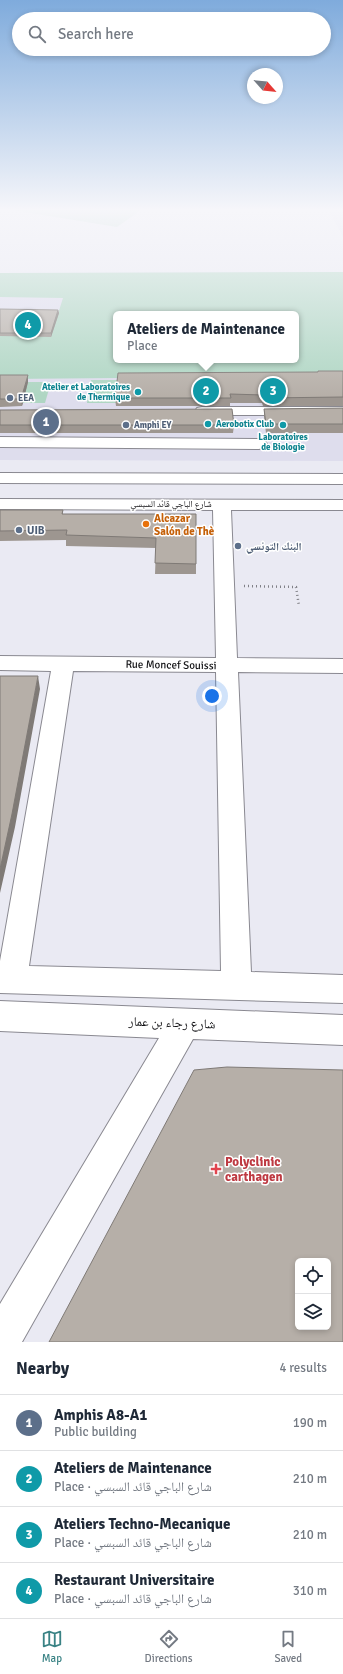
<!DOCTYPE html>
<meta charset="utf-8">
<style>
body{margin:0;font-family:Signika,"Noto Naskh Arabic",sans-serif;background:#f6f6f7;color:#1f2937}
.controls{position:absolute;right:12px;bottom:12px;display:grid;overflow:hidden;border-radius:6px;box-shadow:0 2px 6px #0003}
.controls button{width:36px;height:36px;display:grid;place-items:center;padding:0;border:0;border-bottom:1px solid #e0e1e3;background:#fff;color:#1f2937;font:20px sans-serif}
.compass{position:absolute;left:247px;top:68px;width:36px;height:36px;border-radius:50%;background:#fff;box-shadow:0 2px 6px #0003;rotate:117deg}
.you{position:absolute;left:212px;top:696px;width:14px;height:14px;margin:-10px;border:3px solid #fff;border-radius:50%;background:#1a73e8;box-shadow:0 0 0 6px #1a73e833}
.badge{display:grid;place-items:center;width:26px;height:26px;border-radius:50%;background:#398284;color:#fff;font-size:13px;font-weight:700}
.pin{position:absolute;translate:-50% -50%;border:2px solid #fff;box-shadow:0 1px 4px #0006}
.popup{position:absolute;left:113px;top:311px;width:186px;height:52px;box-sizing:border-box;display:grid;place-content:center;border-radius:6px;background:#fff;filter:drop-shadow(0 1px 3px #0005);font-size:13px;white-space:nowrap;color:#747a83}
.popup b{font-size:15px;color:#1f2937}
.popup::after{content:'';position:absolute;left:50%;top:100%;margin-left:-8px;border:8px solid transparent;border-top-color:#fff}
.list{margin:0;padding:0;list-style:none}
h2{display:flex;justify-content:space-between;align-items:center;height:52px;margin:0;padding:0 16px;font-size:17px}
h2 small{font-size:13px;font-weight:400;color:#747a83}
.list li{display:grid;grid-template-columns:26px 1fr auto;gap:12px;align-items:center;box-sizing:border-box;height:56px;padding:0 16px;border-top:1px solid #e0e1e3}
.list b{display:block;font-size:15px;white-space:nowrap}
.list p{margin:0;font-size:13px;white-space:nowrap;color:#747a83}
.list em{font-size:13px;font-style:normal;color:#747a83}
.icon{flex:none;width:22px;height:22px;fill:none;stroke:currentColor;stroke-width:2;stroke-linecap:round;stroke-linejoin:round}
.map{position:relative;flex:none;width:343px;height:1342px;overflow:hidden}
.search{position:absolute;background:#fff;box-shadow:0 2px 6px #0003;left:12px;right:12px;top:12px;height:44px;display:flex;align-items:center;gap:10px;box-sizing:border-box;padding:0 14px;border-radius:22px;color:#747a83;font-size:15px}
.sheet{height:276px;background:#fff}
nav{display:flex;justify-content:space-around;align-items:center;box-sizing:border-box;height:56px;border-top:1px solid #e0e1e3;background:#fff;font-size:11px;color:#747a83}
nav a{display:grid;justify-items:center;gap:2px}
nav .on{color:#398284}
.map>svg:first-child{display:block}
.built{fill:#dedded;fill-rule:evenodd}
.green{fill:#afd6c3;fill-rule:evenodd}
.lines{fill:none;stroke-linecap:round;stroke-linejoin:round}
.minor-casing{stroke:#8a8991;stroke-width:2}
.path{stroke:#808086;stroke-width:2.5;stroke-dasharray:1 3;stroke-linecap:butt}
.minor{fill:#fff;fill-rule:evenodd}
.wall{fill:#9d9690}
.shaded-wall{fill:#7f7a76}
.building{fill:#b6afa8;stroke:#7f7a76;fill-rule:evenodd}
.culture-dot{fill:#0f9aa8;stroke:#fff;stroke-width:1.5}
.service-dot{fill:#5c6f8a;stroke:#fff;stroke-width:1.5}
.food-dot{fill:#e8710a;stroke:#fff;stroke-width:1.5}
.health-dot{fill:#e0444e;stroke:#fff;stroke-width:1.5}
.labels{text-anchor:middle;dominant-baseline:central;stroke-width:3;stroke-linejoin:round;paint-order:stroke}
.far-culture-label{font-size:9px;font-weight:bold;fill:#0d838f;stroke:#fff;text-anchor:end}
.far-service-label{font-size:9px;font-weight:bold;fill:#4e5e75;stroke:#fff;text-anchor:start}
.far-street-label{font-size:9px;fill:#121215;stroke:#fff}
.food-label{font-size:11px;font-weight:bold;fill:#c56008;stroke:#fff;text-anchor:start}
.service-label{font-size:11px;font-weight:bold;fill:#4e5e75;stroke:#fff;text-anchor:start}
.street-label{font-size:11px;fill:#121215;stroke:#fff}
.near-street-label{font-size:13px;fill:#121215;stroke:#fff}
.near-health-label{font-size:13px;font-weight:bold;fill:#be3a42;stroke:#fff;text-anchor:start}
</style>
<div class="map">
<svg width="343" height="1342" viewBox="0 0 343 1342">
<rect width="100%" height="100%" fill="#eaeaf3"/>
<path class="built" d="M328,208H343V237Z
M343,272V461L0,460V273ZM116,314H296V360H116Z"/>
<path class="green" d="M0,208H144L117,227Z
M343,272V376L7,379L0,377V336H51L63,298L0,297V273ZM116,314H296V360H116Z
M91,380H118L116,403H87Z
M28,382H51L45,403H22Z"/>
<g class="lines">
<g class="minor-casing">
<path id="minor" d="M202,407H343V415H202L197,414L195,411L197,408Z
M0,437L259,439L265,441L267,444L265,447L259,449L0,447Z
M0,473L343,474V484L0,483Z
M0,499L343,500V510H231L237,658L343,659V673L238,672L251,972L343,975V1003L0,993V961L51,671L0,670V656L216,658L213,510L0,509ZM73,671L216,672L221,971L29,966Z
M0,1001L343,1015V1045L193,1039L22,1342H0V1304L159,1038L0,1031Z"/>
</g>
<path class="path" d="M244,586L296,587L299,606"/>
<use href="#minor" class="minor"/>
</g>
<path class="wall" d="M0,309L58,310L59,313L51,337L0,336Z
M318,371H343V406H263L262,403H230V406H116L115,398L318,372Z
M0,375L28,382L22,406L0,407Z
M343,408V433H266L264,417V409Z
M0,410L234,425L233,433H0Z
M0,510H63V514H196V574H155L156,548L66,546V540L0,541Z"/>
<path class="shaded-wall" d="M58,310L59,313L51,337V333Z
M28,375V382L22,406L21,399Z
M38,676L40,689L15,827L0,893V869Z"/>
<path class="building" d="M0,309L58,310L51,333H0Z
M318,371H343V397L263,398V395L230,394L231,398H115L118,373L318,372Z
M0,375H28L21,399H0Z
M343,408V424H266L264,409Z
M232,409L234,425H0V410Z
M0,510H63L62,514H196V564L155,563L156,538L66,535L67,530L0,531Z
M0,676H38L12,814L0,869Z
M227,1067L343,1070V1342H49L194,1070ZM298,1261H328V1327H298Z"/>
<linearGradient id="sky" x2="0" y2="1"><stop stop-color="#7fabdc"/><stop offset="0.53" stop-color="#f6f6fa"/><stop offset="1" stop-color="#f6f6fa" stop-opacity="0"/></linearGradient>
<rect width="343" height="396" fill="url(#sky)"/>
<g class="culture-dot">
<circle cx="138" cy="392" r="4"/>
<circle cx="208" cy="424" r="4"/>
<circle cx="283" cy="425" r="4"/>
</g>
<g class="service-dot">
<circle cx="10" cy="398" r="4"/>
<circle cx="126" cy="425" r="4"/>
<circle cx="19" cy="530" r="4"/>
<circle cx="238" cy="546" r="4"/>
</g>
<circle class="food-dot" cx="146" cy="524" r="4"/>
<path class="health-dot" d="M214 1163h4v4h4v4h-4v4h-4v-4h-4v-4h4z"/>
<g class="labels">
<g class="far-culture-label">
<text x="130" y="387">Atelier et Laboratoires<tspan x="130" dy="10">de Thermique</tspan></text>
<text x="216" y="424" text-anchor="start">Aerobotix Club</text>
<text x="283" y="437" text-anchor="middle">Laboratoires<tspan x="283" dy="10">de Biologie</tspan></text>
</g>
<g class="far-service-label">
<text x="18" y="398">EEA</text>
<text x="134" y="425">Amphi EY</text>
</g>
<g class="far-street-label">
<text x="171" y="504">شارع الباجي قائد السبسي</text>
</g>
<g class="food-label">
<text x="154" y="518">Alcazar<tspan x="154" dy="13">Salón de Thè</tspan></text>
</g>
<g class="service-label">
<text x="27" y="530">UIB</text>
<text x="246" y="546">البنك التونسي</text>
</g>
<g class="street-label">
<text transform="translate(171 665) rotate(1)">Rue Moncef Souissi</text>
</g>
<g class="near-street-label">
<text transform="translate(172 1023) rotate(2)">شارع رجاء بن عمار</text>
</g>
<g class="near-health-label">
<text x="225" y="1162">Polyclinic<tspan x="225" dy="15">carthagen</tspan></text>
</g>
</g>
</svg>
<div class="controls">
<button><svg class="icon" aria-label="locate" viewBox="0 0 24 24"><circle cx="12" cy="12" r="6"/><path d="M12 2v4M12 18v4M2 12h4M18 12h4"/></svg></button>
<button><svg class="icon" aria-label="layers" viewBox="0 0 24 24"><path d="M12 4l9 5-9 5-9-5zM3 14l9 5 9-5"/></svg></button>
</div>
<svg class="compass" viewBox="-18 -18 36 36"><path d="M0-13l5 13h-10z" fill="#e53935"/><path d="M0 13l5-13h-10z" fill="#747a83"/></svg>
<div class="you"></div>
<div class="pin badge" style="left:46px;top:422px;background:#5c6f8a">1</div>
<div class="pin badge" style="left:206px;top:391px;background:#0f9aa8">2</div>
<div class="popup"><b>Ateliers de Maintenance</b>Place</div>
<div class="pin badge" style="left:273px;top:391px;background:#0f9aa8">3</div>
<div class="pin badge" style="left:28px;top:325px;background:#0f9aa8">4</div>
<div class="search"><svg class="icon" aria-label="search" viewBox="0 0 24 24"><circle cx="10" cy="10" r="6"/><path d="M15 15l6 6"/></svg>Search here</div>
</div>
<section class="sheet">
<h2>Nearby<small>4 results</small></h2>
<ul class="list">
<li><span class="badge" style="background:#5c6f8a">1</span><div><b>Amphis A8-A1</b><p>Public building</p></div><em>190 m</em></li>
<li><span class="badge" style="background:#0f9aa8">2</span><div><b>Ateliers de Maintenance</b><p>Place · شارع الباجي قائد السبسي</p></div><em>210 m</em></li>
<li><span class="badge" style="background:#0f9aa8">3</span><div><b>Ateliers Techno-Mecanique</b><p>Place · شارع الباجي قائد السبسي</p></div><em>210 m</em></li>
<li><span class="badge" style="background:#0f9aa8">4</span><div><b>Restaurant Universitaire</b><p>Place · شارع الباجي قائد السبسي</p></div><em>310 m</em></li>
</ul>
</section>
<nav>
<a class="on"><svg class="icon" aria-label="map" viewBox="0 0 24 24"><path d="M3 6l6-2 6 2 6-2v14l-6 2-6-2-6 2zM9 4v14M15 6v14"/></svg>Map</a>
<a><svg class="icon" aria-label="directions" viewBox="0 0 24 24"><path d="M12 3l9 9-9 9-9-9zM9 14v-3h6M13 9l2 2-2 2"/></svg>Directions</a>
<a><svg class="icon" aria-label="saved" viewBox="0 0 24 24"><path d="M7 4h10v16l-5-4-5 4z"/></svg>Saved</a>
</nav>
